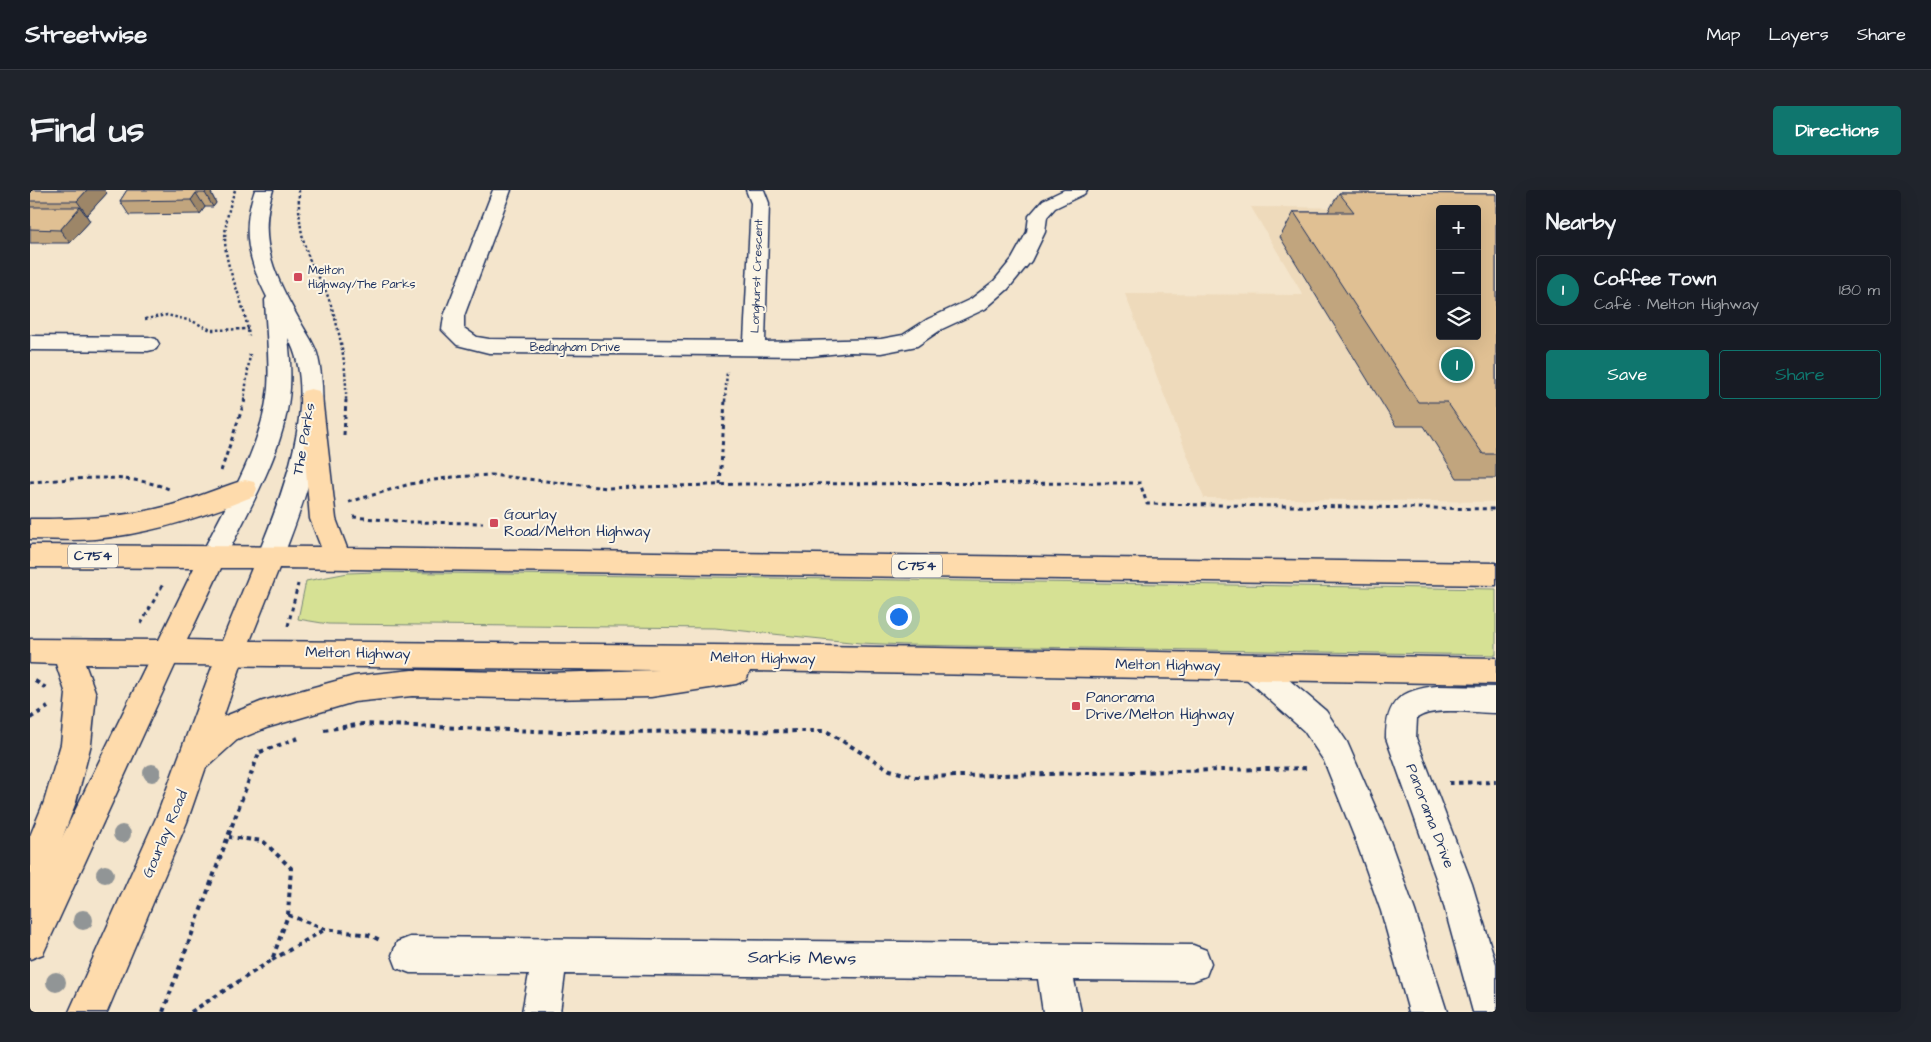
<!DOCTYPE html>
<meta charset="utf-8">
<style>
body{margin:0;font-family:"Architects Daughter",sans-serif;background:#20242c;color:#f1f3f6}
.controls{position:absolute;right:15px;top:15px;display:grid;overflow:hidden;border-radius:5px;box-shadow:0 5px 20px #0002}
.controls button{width:45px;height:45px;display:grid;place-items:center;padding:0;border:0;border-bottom:1px solid #363941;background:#171b24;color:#f1f3f6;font:25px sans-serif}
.you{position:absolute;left:868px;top:426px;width:18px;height:18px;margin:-12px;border:4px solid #fff;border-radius:50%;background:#1a73e8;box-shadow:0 0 0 8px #1a73e833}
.badge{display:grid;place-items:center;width:32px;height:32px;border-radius:50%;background:#0f766e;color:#fff;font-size:16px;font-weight:700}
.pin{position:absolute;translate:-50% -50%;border:2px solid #fff;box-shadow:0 1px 5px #0006}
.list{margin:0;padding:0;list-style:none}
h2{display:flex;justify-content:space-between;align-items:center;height:65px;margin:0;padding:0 20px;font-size:21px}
h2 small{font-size:16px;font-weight:400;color:#9ea1a6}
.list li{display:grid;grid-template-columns:32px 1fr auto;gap:15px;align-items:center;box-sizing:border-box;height:70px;margin:0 10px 10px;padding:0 10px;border:1px solid #363941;border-radius:5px}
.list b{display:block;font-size:19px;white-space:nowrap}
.list p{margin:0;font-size:16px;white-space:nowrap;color:#9ea1a6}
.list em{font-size:16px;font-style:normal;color:#9ea1a6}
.actions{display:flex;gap:10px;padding:15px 20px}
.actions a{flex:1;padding:11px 0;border:1px solid #0f766e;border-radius:5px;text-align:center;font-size:18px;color:#0f766e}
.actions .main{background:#0f766e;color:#fff}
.icon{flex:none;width:28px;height:28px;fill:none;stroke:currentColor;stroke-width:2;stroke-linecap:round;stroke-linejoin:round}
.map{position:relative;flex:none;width:1466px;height:822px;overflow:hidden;border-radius:5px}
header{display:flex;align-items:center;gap:30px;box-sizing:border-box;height:70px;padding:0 25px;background:#171b24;border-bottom:1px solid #363941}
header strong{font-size:24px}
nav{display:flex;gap:28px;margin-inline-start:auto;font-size:18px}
.intro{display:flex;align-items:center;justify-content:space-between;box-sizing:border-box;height:120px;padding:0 30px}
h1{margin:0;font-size:35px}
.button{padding:12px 22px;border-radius:5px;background:#0f766e;color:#fff;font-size:18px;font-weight:700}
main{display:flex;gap:30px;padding:0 30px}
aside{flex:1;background:#171b24;border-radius:5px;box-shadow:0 5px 20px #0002}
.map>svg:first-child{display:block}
.built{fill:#eedabb;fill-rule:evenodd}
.green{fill:#d6e194;stroke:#788879}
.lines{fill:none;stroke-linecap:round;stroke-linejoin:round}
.minor-casing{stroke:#1b2f5e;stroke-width:3}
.major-casing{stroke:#1b2f5e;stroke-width:3}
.highway-casing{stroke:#1b2f5e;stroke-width:3}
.path-far2{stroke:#1b2f5e;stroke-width:2.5;stroke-dasharray:2.5 2.5;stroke-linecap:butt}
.path-far1{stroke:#1b2f5e;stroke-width:3;stroke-dasharray:4 4;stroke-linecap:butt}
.path{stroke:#1b2f5e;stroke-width:4;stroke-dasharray:4.5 4.5;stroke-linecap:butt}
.minor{fill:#fcf5e5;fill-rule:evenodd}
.major{fill:#fedbac;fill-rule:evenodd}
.highway{fill:#fedbac;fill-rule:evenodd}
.tree{fill:#919596}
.wall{fill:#c1a57e;stroke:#1b2f5e}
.shaded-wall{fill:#9d8667;stroke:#1b2f5e}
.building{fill:#e0c093;stroke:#1b2f5e;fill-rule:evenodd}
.poi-dot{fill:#d1495b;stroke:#fcf5e5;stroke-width:2}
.labels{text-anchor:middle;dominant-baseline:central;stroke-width:4;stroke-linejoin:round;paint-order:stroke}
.far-poi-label{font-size:12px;fill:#1b2f5e;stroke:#fcf5e5;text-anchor:start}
.far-street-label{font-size:12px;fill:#1b2f5e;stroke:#fcf5e5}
.shield{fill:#fcf5e5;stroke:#5e6a86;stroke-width:1}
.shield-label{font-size:14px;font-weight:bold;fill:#1b2f5e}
.street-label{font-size:15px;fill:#1b2f5e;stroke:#fcf5e5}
.poi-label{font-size:15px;fill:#1b2f5e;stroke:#fcf5e5;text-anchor:start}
.near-street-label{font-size:18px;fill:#1b2f5e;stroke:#fcf5e5}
</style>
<header>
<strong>Streetwise</strong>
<nav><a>Map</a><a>Layers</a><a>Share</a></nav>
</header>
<div class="intro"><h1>Find us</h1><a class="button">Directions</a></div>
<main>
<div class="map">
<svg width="1466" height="822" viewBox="0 0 1466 822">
<rect width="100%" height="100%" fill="#f4e5cc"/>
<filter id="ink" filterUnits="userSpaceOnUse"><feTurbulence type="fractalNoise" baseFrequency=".02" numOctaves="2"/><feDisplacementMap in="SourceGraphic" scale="10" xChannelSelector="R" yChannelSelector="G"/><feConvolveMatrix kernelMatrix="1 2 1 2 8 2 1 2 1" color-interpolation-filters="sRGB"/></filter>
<g filter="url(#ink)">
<path class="built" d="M1221,17L1466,19V312L1174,308L1095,104L1273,105ZM1410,19H1447V146H1410Z"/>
<path class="green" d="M346,382L1466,399V465L876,455L830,453L685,438L298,434L268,429L276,391L318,383Z"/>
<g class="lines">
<g class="minor-casing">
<path id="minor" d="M225,0H243C226,52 246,88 271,133C277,144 285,154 288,167C303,233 277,305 253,367L249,374L240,378L231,374L227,367C251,309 291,207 258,148C260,164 261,181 260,198C256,258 221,314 196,367L192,374L183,378L174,374L170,367C196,314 232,258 238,198C240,169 236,139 235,110L237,107C218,70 211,40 225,0Z
M463,0H481L434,126V138L447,147L459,149L714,151L721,13L716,0H734L739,13L735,152L851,149L873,145L898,129L941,109L964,91L982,69L997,42L999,26L1013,10L1034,0H1057L1054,4L1025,18L1017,27L1015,42L1001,71L978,99L955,119L912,139L887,156L851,163L820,162L782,166L459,163L427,155L412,140L414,126Z
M0,146L118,147L126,149L129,154L126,159L118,161L0,160Z
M1223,464L1233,468L1296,521L1317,552L1360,651L1385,721L1417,822H1379L1351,721L1326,651L1294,571L1274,541L1213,486L1208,477L1213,468Z
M1407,496L1466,497V523C1445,523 1404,516 1387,528L1386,548L1442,694L1466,774V822H1443L1408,694L1356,548C1356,510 1371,500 1407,496Z
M380,747L1163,755L1176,760L1181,773L1176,786L1163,791L1044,790L1051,822H1013L1008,789L535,784L530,822H492L499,784L380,783L367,778L362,765L367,752Z"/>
</g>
<g class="major-casing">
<path id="major" d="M202,449L212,452L216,461L157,632L77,822H39L126,628L188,461L192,452Z
M137,450L147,453L151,462L13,764L0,769V713L127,453Z"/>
</g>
<g class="highway-casing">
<path id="highway" d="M281,199L289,201L292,207L306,329L317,358L1466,373V395L249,378L220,451L790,456L1466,468V494L720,481L716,490L706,494L621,507L516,509L382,506L324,512L236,538L207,550L177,577L166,582L155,577L150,567L155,557L185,530L233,511L324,486L382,480L516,483L628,480L55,474L66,504L61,554L46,612L27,662L12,709L0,714V646L14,612L31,554L36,504L26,474L0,473V449L129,450L164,378L0,377V355L291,357L280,329L270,207L273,201ZM191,378H222L192,451L157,450Z
M215,290L224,292L227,299L224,306C173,327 120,344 65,349C44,351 22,349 0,349V329C49,329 95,328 142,315C167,308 190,297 215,290Z"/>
</g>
<path class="path-far2" d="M205,0C180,71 209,82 219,146
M269,0C268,26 271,51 282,75C286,83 291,90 295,99C309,134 317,173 316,211
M115,129L137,125L162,131L181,140L218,139
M214,211L220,164
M695,211L697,181"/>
<path class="path-far1" d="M314,245L316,210
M191,281L215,210
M0,292C45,289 96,282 139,299
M690,295L695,210
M319,312L380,294L423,287L461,285L577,298L715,294L1110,293L1117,314L1466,319
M323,327L378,332L453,333
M111,434L133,394
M258,436L268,394"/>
<path class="path" d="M5,491L16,498
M0,528L18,517
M294,540L333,534L530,542L796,541L860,580L885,587L1279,578
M230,562L271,547
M1419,593L1466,592
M258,725L295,739L339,745L350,750
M242,770L294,740
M133,822L230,560
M161,822L242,770L258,725L261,678L233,651L199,647"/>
<use href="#minor" class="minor"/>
<use href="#major" class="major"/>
<use href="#highway" class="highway"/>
</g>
<g class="tree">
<circle cx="122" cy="583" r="9"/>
<circle cx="92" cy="644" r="9"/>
<circle cx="75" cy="684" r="9"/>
<circle cx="53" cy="730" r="10"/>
<circle cx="26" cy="792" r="10"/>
</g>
<path class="wall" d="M0,0H74L77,3L57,25H56L60,31L40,53H0Z
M97,0H183L181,3L186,13L183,17H175L170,24L99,25L90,11Z
M1309,3L1466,4V288H1427L1394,236H1366L1250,47L1264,22H1298Z"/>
<path class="shaded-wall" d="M57,0H74L77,3L57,25L47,11Z
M167,0H183L181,3L186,13L183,17L175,3Z
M166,3L175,17L170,24L161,10Z
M50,17L60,31L40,53L30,40Z"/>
<path class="building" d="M0,0H57L47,11H0Z
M97,0H178L175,3H166L161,10L90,11Z
M1309,3L1466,4V264H1453L1417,212H1388L1264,22H1324ZM1410,19H1447V146H1410Z
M0,17H50L30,40L0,39Z"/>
</g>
<g class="poi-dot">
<rect x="263" y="82" width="10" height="10" rx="2.5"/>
<rect x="459" y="328" width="10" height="10" rx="2.5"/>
<rect x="1041" y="511" width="10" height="10" rx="2.5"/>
</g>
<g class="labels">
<g class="far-poi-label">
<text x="278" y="80">Melton<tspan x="278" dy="14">Highway/The Parks</tspan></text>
</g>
<g class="far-street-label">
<text transform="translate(727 86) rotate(-88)">Longhurst Crescent</text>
<text x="545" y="157">Bedingham Drive</text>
</g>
<g class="shield">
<rect x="38" y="354.5" width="50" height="23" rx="4"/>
<rect x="862" y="364.5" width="50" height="23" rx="4"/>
</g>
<g class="shield-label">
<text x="63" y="366">C754</text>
<text x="887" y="376">C754</text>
</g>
<g class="street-label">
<text transform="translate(274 249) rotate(-80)">The Parks</text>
<text transform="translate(328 463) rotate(1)">Melton Highway</text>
<text transform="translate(733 468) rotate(1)">Melton Highway</text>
<text transform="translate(1138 475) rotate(1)">Melton Highway</text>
<text transform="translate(1400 626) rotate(69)">Panorama Drive</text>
<text transform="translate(135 644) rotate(-67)">Gourlay Road</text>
</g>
<g class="poi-label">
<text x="474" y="324">Gourlay<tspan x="474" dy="17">Road/Melton Highway</tspan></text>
<text x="1056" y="507">Panorama<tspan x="1056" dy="17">Drive/Melton Highway</tspan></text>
</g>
<g class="near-street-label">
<text transform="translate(772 768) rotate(1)">Sarkis Mews</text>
</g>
</g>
</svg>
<div class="controls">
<button>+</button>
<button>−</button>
<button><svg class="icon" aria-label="layers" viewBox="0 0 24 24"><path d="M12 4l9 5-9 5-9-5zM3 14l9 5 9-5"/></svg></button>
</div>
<div class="you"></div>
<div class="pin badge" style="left:1427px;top:175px">1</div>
</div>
<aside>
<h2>Nearby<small></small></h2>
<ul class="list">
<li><span class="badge">1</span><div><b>Coffee Town</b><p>Café · Melton Highway</p></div><em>180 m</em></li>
</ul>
<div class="actions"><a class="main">Save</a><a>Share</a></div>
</aside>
</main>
